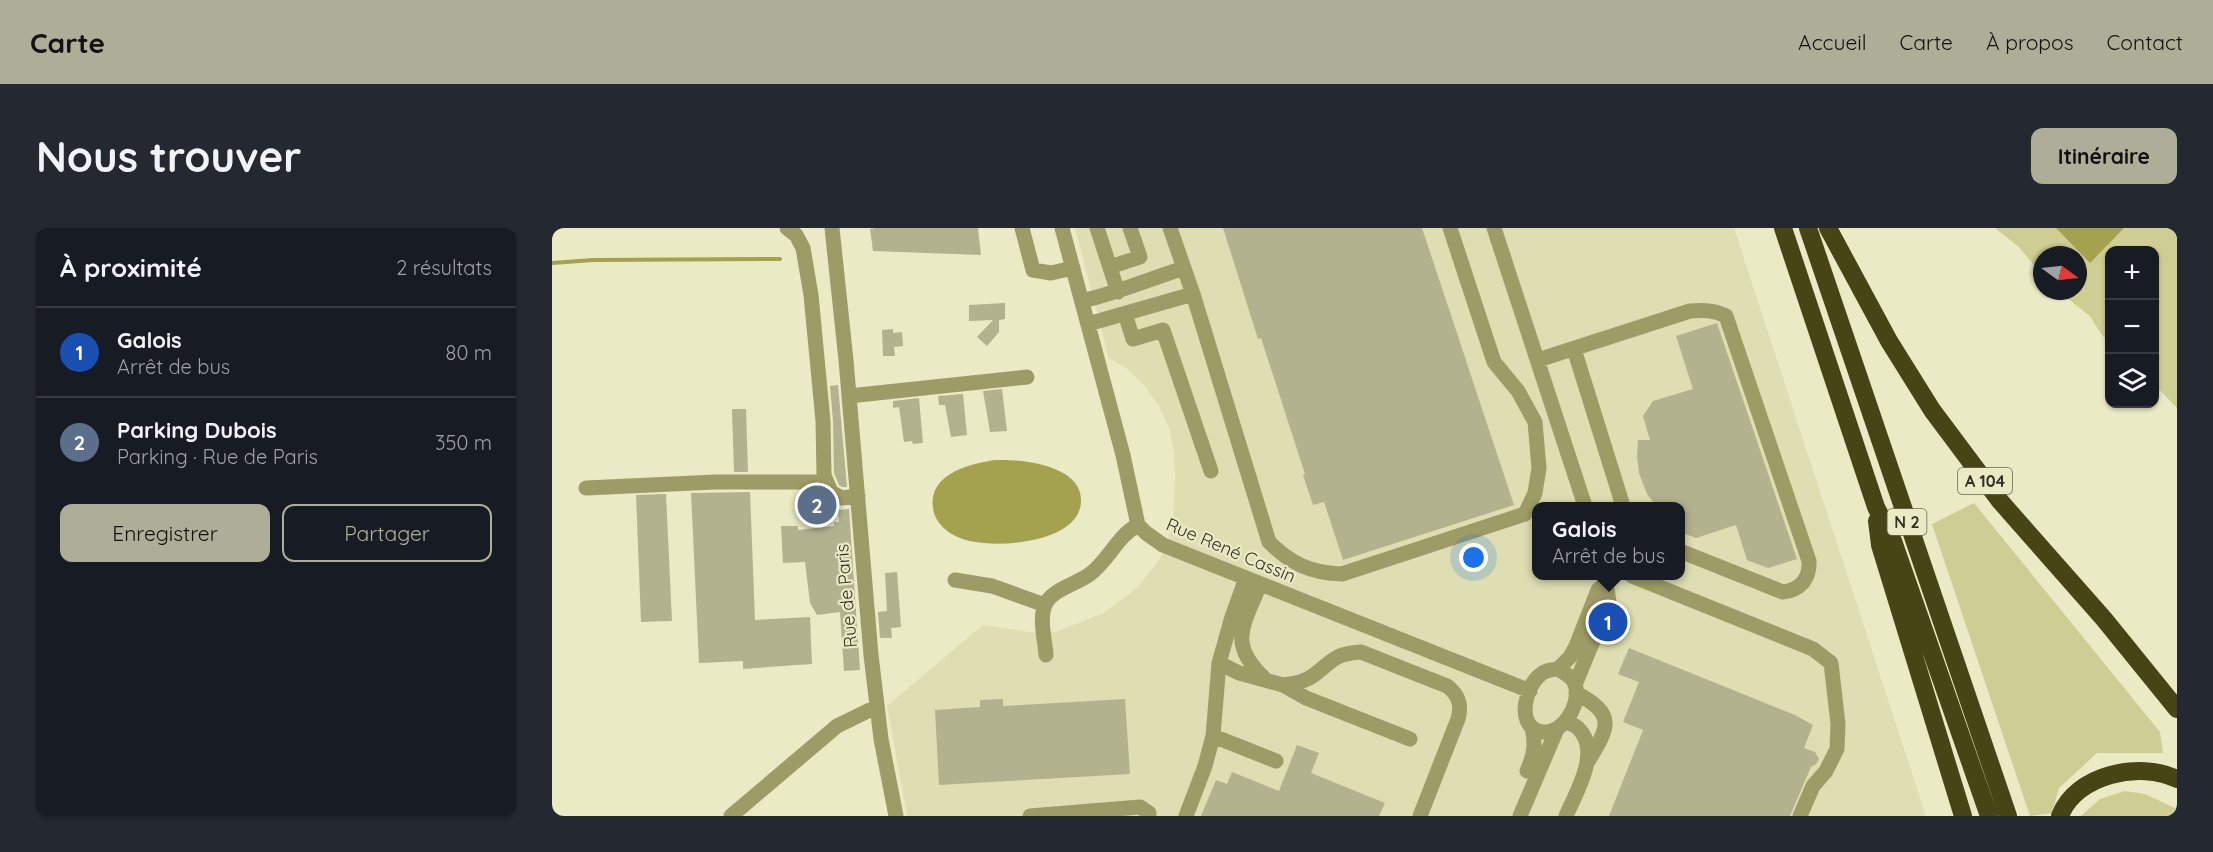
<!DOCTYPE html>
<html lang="fr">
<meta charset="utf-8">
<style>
body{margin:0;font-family:Quicksand,sans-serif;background:#242831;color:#f1f3f6}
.controls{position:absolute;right:18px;top:18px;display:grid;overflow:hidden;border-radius:12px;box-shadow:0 2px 4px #0004}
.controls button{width:54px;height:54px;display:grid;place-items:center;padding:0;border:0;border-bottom:2px solid #363941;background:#171b24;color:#f1f3f6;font:30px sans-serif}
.compass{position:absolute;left:1481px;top:18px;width:54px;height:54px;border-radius:50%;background:#171b24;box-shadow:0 2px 4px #0004;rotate:105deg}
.you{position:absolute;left:922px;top:330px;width:21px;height:21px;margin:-15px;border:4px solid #fff;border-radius:50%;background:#1a73e8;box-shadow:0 0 0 9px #1a73e833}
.badge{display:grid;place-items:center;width:39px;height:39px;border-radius:50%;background:#aeae98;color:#fff;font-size:20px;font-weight:700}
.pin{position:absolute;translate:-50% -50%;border:3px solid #fff;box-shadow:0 2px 6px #0006}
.popup{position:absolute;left:980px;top:274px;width:153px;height:78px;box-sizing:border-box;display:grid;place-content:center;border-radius:12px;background:#171b24;filter:drop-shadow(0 2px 4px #0005);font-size:20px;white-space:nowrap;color:#9ea1a6}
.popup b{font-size:22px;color:#f1f3f6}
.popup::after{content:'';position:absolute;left:50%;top:100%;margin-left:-12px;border:12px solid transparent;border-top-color:#171b24}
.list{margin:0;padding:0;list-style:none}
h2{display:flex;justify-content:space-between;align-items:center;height:78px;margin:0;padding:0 24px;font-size:26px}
h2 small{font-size:20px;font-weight:400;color:#9ea1a6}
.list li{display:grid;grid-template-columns:39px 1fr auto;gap:18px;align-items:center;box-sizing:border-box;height:90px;padding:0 24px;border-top:2px solid #363941}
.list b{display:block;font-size:22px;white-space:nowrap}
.list p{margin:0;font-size:20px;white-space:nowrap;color:#9ea1a6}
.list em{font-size:20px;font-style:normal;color:#9ea1a6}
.actions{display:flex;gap:12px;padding:18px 24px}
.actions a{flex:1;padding:14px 0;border:2px solid #aeae98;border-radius:12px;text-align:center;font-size:21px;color:#aeae98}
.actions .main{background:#aeae98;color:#111}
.icon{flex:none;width:33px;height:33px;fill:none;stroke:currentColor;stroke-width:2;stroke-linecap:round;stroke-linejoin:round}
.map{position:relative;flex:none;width:1625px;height:588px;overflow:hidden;border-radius:12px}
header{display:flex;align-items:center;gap:36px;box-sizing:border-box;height:84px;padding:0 30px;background:#aeae98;color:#111}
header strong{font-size:28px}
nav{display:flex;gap:33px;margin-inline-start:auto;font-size:21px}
.intro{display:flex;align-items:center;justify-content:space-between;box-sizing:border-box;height:144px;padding:0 36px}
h1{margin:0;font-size:42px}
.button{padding:15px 27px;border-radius:12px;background:#aeae98;color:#111;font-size:21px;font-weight:700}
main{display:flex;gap:36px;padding:0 36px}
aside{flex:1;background:#171b24;border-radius:12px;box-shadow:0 2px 4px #0004}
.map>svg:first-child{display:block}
.built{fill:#dedeb2;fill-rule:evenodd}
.green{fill:#cecd93}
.water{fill:#a4a14f}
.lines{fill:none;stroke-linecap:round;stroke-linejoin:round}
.stream{stroke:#a4a14f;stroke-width:4}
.building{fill:#b3b28f}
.minor{stroke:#9e9c66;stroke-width:15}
.highway{stroke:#474516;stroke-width:18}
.labels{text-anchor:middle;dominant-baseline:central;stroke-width:4.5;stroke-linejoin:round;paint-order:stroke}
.shield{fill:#eaeac5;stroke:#696954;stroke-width:1.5}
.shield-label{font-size:16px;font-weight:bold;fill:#323224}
.street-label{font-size:18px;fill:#323224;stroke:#eaeac5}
</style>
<header>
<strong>Carte</strong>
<nav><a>Accueil</a><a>Carte</a><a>À propos</a><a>Contact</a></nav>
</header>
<div class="intro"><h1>Nous trouver</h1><a class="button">Itinéraire</a></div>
<main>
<aside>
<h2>À proximité<small>2 résultats</small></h2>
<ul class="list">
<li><span class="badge" style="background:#1a4fb4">1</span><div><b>Galois</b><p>Arrêt de bus</p></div><em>80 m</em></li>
<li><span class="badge" style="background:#5c6f8a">2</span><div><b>Parking Dubois</b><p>Parking · Rue de Paris</p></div><em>350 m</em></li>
</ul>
<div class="actions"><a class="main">Enregistrer</a><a>Partager</a></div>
</aside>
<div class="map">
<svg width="1625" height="588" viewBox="0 0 1625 588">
<rect width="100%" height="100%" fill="#eaeac5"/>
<path class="built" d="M523,0H1182L1374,588H355L335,478L431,397L484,405L503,404L550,386L585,360L609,329L621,298L623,249L622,224L617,200L607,178L593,158L577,142L557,130ZM984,278H1128V348H984Z"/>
<path class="green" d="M1443,0H1625V180L1603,157L1602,22H1558L1557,114L1549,106L1538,88L1506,63H1526V27H1490V47L1467,19Z
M1422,275L1608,504L1611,525H1545L1507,560L1500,585L1478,588L1380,296Z
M1573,563L1593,566L1625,581V588H1529L1548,571Z"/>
<path class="water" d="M1504,0H1572L1538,35Z
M443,232C469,231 530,237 529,273C529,286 520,296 509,302C484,317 423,322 398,305C389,299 382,290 381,280C376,246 417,236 443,232Z"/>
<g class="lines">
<path class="stream" d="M0,35L41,32L228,31"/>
</g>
<path class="building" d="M324,0H426L429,27L321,23L318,1Z
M671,0H870L962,277L791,332L772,274L761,277L751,247L753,246L709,110L706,111Z
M453,75V91L447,92V104L435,118L425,109L441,92L417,93V77Z
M1165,95L1245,331L1216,340L1195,332L1184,297L1144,310L1128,304V279H1105L1095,266L1087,245L1085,228L1086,212H1098L1091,188L1101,173L1141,161L1124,108Z
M341,101V105L350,104L351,118L342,119L343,128H331L330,102Z
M286,157L295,259H290L287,257L282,245L281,193L278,158Z
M450,161L455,203L438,204L431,163Z
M411,166L415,207L399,209L393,177H387L386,168Z
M367,170L371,215L361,216L360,213L352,214L347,179L341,180V173Z
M180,181H194L196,244H182Z
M198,264L203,392L258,389L260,436L191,441V433L147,435L139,265Z
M114,266L120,393L89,394L84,267Z
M297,281L308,442L292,443L288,384L265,387L258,375L253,334L231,335L229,298H246V302L282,298V294H287L286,282Z
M345,344L349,399L339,400L340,410H328L326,384L335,383L333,345Z
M1077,420L1243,487L1261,497L1252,520L1263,524L1267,531L1264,536L1259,539L1238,588H1057L1091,502L1071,494L1087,454L1066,446Z
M451,471V478L573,471L578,546L387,557L383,482L428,479V472Z
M745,517L767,525L759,545L833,575L827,588H649L664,552L675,556L680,544L727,563Z"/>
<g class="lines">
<path class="minor" d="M235,0L244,7L251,20L259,67L271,193L272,247L279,264L290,270L306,268
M280,0L294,132L319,427L329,511L344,588
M470,0L481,42L499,45L521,40
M510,0L571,227L586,297L594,305L611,317L978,463
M545,0L566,64
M618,0L641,66L717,314C739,336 759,345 790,346L973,286L983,265L987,240L983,194L966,163L942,134L898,0
M942,0L1033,278
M558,39L588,29L578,0
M530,73C565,65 598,51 632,40
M573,86L581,111L611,102L659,243
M536,96L641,66
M1022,121L1071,278
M986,132L1138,83C1152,82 1162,82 1174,88L1257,333C1258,351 1248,362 1231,364L1128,323
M297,168L475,149
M34,260L163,254H275
M1080,348L1261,421L1279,435L1286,496L1285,521L1274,543L1261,558L1248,588
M403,352L440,358L493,377
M708,356C692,397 675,415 712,450
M494,427C493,412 487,391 493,377C500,361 525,356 538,346C557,332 565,308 586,297
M667,435L687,445L731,457L754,470L858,511
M1006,441C1012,445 1020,448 1023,456C1030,476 1010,510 986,503C964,495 974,458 988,447C993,442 999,442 1006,441Z
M1006,441L1018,429L1024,418L1046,362L1054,355
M731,457C742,456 753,454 762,447C782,432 781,426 809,424L895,458C907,467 910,477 906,491L868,588
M1023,457L1057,374L1053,348
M1024,465C1066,487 1056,500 1035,535
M1013,494C1017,495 1023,497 1026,500C1050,523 1024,564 1014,588
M661,508L724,533
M975,543C982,527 984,517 980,500
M179,588L285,498L324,479
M478,588L588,579L597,585V588
M634,588L653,538L661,508L667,435L680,389L694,350
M968,588L1005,501"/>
<path class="highway" d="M1231,0L1324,279L1341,313L1437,588
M1256,0L1456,588
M1276,0L1337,113L1380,182L1448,273L1552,391L1625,481
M1325,293L1328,317L1411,588
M1508,588C1524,546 1588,533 1625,551"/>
</g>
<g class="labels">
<g class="shield">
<rect x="1406" y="240" width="54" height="26" rx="4.5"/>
<rect x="1335.5" y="281" width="39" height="26" rx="4.5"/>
</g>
<g class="shield-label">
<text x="1433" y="253">A 104</text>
<text x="1355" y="294">N 2</text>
</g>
<g class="street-label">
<text transform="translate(679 322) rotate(23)">Rue René Cassin</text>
<text transform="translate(294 368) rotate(-95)">Rue de Paris</text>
</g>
</g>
</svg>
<div class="controls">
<button>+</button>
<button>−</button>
<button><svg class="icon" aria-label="layers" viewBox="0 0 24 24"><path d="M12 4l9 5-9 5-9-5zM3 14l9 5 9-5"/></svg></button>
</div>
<svg class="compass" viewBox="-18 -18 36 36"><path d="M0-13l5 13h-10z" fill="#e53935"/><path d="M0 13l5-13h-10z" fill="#9ea1a6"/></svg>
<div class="you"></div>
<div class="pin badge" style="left:1056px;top:394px;background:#1a4fb4">1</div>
<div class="popup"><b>Galois</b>Arrêt de bus</div>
<div class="pin badge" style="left:265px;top:277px;background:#5c6f8a">2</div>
</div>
</main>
